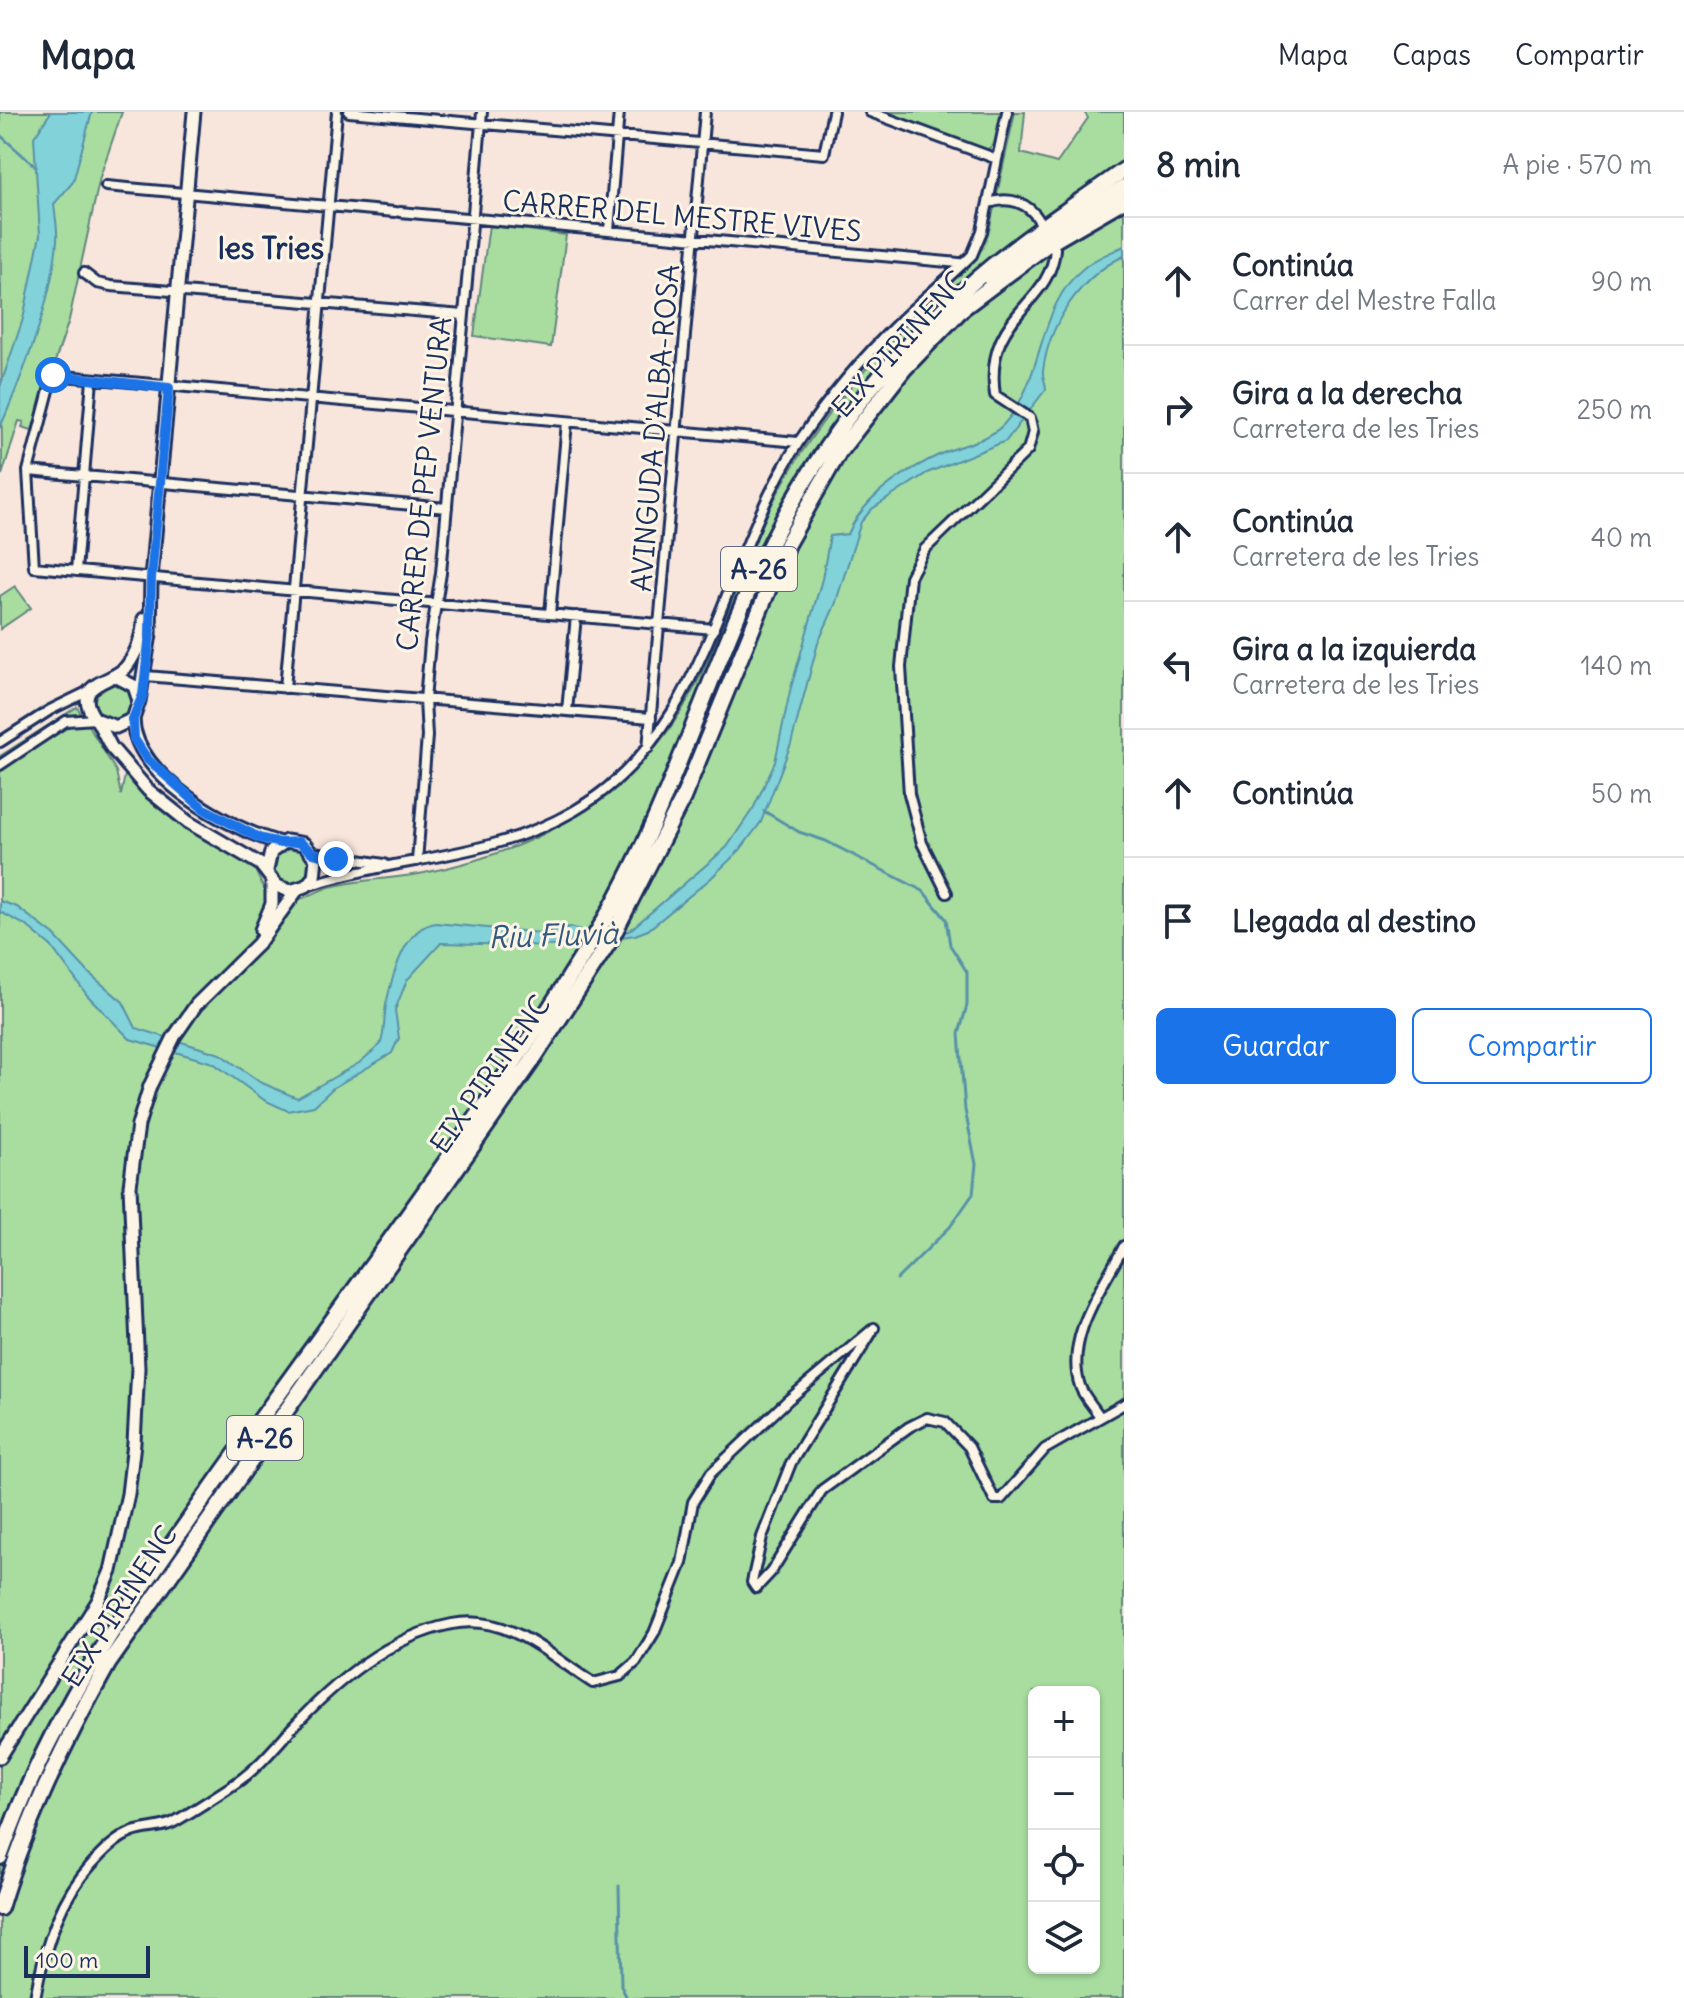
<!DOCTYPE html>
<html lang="es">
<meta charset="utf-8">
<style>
body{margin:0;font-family:Delius,sans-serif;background:#f6f6f7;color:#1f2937}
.controls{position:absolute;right:24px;bottom:24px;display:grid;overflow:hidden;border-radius:12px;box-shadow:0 2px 6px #0004}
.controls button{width:72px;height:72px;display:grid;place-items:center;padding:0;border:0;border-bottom:2px solid #e0e1e3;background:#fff;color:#1f2937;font:40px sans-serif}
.scale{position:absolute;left:24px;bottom:20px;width:126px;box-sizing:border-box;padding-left:8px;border:4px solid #1b2f5e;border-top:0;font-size:22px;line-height:28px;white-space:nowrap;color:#1b2f5e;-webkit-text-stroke:6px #fcf5e5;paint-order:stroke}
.stop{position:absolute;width:24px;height:24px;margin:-18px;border:6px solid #1a73e8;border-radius:50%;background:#fff}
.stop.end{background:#1a73e8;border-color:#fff;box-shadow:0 2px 8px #0008}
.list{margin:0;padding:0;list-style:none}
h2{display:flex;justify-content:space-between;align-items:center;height:104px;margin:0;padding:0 32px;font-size:34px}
h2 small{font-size:26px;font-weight:400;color:#747a83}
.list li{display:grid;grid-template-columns:52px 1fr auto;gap:24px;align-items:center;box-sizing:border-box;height:128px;padding:0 32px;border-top:2px solid #e0e1e3}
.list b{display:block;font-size:30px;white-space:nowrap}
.list p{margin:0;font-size:26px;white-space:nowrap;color:#747a83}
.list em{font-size:26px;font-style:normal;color:#747a83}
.actions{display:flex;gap:16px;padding:24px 32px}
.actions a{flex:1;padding:18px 0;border:2px solid #1a73e8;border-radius:12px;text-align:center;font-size:28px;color:#1a73e8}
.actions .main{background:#1a73e8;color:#fff}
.icon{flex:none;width:44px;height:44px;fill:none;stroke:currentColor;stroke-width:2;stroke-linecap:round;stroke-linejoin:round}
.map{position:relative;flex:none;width:1124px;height:1886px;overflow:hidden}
header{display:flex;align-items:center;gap:48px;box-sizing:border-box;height:112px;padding:0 40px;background:#fff;border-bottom:2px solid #e0e1e3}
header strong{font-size:38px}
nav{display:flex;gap:44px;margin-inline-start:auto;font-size:28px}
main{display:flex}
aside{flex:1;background:#fff}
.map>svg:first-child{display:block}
.green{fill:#a8dd9f;stroke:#62867e;stroke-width:2;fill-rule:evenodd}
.water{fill:#81d2d9;stroke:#5891a8;stroke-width:2}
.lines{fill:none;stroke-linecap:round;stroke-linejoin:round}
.stream{stroke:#5891a8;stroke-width:3}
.street-casing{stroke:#1b2f5e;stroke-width:14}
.secondary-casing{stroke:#1b2f5e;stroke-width:17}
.primary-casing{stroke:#1b2f5e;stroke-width:18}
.highway-casing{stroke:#1b2f5e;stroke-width:20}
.street{stroke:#fcf5e5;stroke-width:8}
.secondary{stroke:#fcf5e5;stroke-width:11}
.primary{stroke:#fcf5e5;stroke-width:12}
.highway{stroke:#fcf5e5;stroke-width:14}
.route{stroke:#1a73e8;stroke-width:10}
.labels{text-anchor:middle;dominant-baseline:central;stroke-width:6;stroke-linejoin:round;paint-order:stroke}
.shield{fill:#fcf5e5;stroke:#5e6a86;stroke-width:2}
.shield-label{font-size:26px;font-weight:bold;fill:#1b2f5e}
.street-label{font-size:28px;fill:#1b2f5e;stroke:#fcf5e5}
.neighbourhood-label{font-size:30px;font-weight:bold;fill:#1b2f5e;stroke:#fcf5e5}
.water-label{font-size:30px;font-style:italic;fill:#34587d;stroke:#fcf5e5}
</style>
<header>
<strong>Mapa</strong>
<nav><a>Mapa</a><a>Capas</a><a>Compartir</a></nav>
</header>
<main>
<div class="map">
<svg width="1124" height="1886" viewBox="0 0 1124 1886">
<rect width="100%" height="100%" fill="#f8e6dd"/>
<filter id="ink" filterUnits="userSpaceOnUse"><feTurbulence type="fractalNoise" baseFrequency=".0125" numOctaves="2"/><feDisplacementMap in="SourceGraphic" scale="16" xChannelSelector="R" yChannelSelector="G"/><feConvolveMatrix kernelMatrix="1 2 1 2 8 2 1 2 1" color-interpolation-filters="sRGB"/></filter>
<g filter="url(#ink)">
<path class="green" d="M0,0H122L100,65L69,208L32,318L22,315L24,310L19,309L2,363Z
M875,0H1003L996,30L986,39Z
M1015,0H1025L1021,41L1057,51L1088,6L1084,0H1124V1886H0V644L77,595L116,659L121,683L125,663L184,715L253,754L265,779C274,781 290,789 300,787C311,784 322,776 334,774C363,767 394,767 424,761C553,735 652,675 707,550C737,482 757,409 798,346C849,266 916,204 982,137L989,119ZM1034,1580H1094V1856H1034Z
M489,113L566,123L551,235L474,224Z
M15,474L31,496L0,517V484Z
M95 590a19 19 0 1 1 38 0a19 19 0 1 1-38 0Z
M272 754a19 19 0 1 1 38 0a19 19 0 1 1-38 0Z"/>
<path class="water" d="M51,0H92L73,70L54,92C55,104 58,116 57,129C52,190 24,260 0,316V275L23,207L40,123L34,25Z
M1124,134V144C1081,164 1049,211 1043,259C1042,265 1046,271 1046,277L1006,329L927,361L872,397L861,410L835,493L818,531L791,632L761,710L740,738L710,767L648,818L635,823L559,834L441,831L407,868L395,898L399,926L392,941L333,976L314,994L288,999L264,988L213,951L130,927L87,883L51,834L27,814L0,800V789L17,795L54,823L90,862L123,890L136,916L220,942L260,970L297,986L359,951L380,933C386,919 383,903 387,888C393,862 405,814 436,811L541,821L570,815L600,823L629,819L727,735L754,695L775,650L790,579L822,467L830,424L848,422C864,384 906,358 943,341C963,332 986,330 1003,313C1046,268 1035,193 1086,154C1097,145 1112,140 1124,134Z"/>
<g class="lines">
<path class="stream" d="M0,23L36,55
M764,699L799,720L826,729L923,779L946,807L950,833L967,860V893L959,922L965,998L976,1052L973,1082L950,1115L897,1167
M619,1774L621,1874L627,1886"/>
<g class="street-casing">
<path id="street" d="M349,0L824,42L833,0
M870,0L997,47
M106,74L395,100
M989,91C1009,84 1029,90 1040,110
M400,100L959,151
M609,119L619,0
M84,161L97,171L111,174L463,203
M28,359L447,396
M76,459L92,268
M550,502L567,310
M714,517L34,455L28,359L53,263L798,330
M146,564L651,606
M285,576L337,0
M567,599L576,504
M0,630L50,598L91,578
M648,636L705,0
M0,653L66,609L95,607
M313,741L384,752
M417,749L427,624L425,588L430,530L441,461L482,0
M307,774C396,745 492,747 574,699C711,619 719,450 800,328C829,285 864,244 901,208C924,186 950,165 972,143L982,119L1007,0
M947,781L922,731L909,682L901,555L910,465L925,437L1028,338L1033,320L1030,306L995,283C983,202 1051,194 1055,137
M872,1220L791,1351L762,1425L752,1470L756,1476L771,1460L822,1378L909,1315L927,1306L945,1310L969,1335L994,1387H1001L1045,1337L1124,1292
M1100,1305C1094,1295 1083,1284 1080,1274C1064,1226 1103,1175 1124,1134
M35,1886C43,1840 58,1789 91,1753C102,1741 117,1725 133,1720C147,1715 161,1717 174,1710C195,1698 216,1684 236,1671C258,1656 274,1636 292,1616C335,1570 388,1525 452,1512C508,1501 550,1544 593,1571L620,1564L636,1550L654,1521L682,1451L693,1390L711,1361L788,1288L874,1216"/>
</g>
<g class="secondary-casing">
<path id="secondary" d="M115,564L134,574L139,589L133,607L116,615L95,607C69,569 114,572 127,554C137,541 143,522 144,507
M139,589L150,522L151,466L194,0
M133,607C134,665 230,717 280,731
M98,610L111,635L148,678L188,710L260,752L277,774L290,779L306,774L314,765L316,747L304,732L286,729L271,740L267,758
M261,818L272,792V769
M0,1645L98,1489L111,1459L128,1382L134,1331L138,1256L130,1074L138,1013L150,974L174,925L196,893L258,832L297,778"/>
</g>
<g class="primary-casing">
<path id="primary" d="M987,165L1124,74"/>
</g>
<g class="highway-casing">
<path id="highway" d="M0,1745C28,1666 65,1593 110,1523C267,1287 447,1066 595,824C673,696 709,551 777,419C828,319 905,225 992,154C1034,119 1080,90 1124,58
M0,1796C26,1709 64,1630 108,1552L530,952L611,827L683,686L787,432L839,340L904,257L963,196L1048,132L1124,88"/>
</g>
<use href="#street" class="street"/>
<use href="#secondary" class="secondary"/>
<use href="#primary" class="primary"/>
<use href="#highway" class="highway"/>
</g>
</g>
<g class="lines" filter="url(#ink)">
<path class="route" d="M53,263L169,276L151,466L150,522L143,583L133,607L134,627L147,647L204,697L259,726L280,731L299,730L313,741L336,747"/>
</g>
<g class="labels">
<g class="shield">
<rect x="721" y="435" width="76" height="44" rx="6"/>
<rect x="227" y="1304" width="76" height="44" rx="6"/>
</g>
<g class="shield-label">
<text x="759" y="457">A-26</text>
<text x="265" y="1326">A-26</text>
</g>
<g class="street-label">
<text transform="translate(682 104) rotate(5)">CARRER DEL MESTRE VIVES</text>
<text transform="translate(899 232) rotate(-48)">EIX PIRINENC</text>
<text transform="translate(655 316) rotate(-85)">AVINGUDA D'ALBA-ROSA</text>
<text transform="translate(424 372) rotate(-84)">CARRER DE PEP VENTURA</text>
<text transform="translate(490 962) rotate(-55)">EIX PIRINENC</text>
<text transform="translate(119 1494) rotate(-57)">EIX PIRINENC</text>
</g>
<g class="neighbourhood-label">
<text x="271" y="136">les Tries</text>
</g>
<g class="water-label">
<text transform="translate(553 823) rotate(-2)">Riu Fluvià</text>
</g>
</g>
</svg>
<div class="controls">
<button>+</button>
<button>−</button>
<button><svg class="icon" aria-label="locate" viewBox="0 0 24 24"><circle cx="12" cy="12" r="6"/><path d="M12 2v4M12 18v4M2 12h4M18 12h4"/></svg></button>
<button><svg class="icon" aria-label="layers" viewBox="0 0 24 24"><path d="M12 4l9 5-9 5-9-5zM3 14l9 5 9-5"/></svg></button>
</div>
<div class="scale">100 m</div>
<div class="stop" style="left:53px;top:263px"></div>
<div class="stop end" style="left:336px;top:747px"></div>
</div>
<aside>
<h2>8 min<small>A pie · 570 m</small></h2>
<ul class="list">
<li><svg class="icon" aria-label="ahead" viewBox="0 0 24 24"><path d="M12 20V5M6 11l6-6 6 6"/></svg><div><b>Continúa</b><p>Carrer del Mestre Falla</p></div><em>90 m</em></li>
<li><svg class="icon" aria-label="right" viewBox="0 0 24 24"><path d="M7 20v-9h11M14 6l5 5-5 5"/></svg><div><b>Gira a la derecha</b><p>Carretera de les Tries</p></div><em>250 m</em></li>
<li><svg class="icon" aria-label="ahead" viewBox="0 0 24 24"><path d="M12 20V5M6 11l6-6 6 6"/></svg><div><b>Continúa</b><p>Carretera de les Tries</p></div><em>40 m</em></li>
<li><svg class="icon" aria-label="left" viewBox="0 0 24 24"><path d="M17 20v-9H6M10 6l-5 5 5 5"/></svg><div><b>Gira a la izquierda</b><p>Carretera de les Tries</p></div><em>140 m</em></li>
<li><svg class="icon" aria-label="ahead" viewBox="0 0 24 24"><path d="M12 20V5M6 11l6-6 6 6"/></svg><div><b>Continúa</b></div><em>50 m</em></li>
<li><svg class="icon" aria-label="arrive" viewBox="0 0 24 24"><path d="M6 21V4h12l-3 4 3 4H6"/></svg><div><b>Llegada al destino</b></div></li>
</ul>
<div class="actions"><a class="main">Guardar</a><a>Compartir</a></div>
</aside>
</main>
